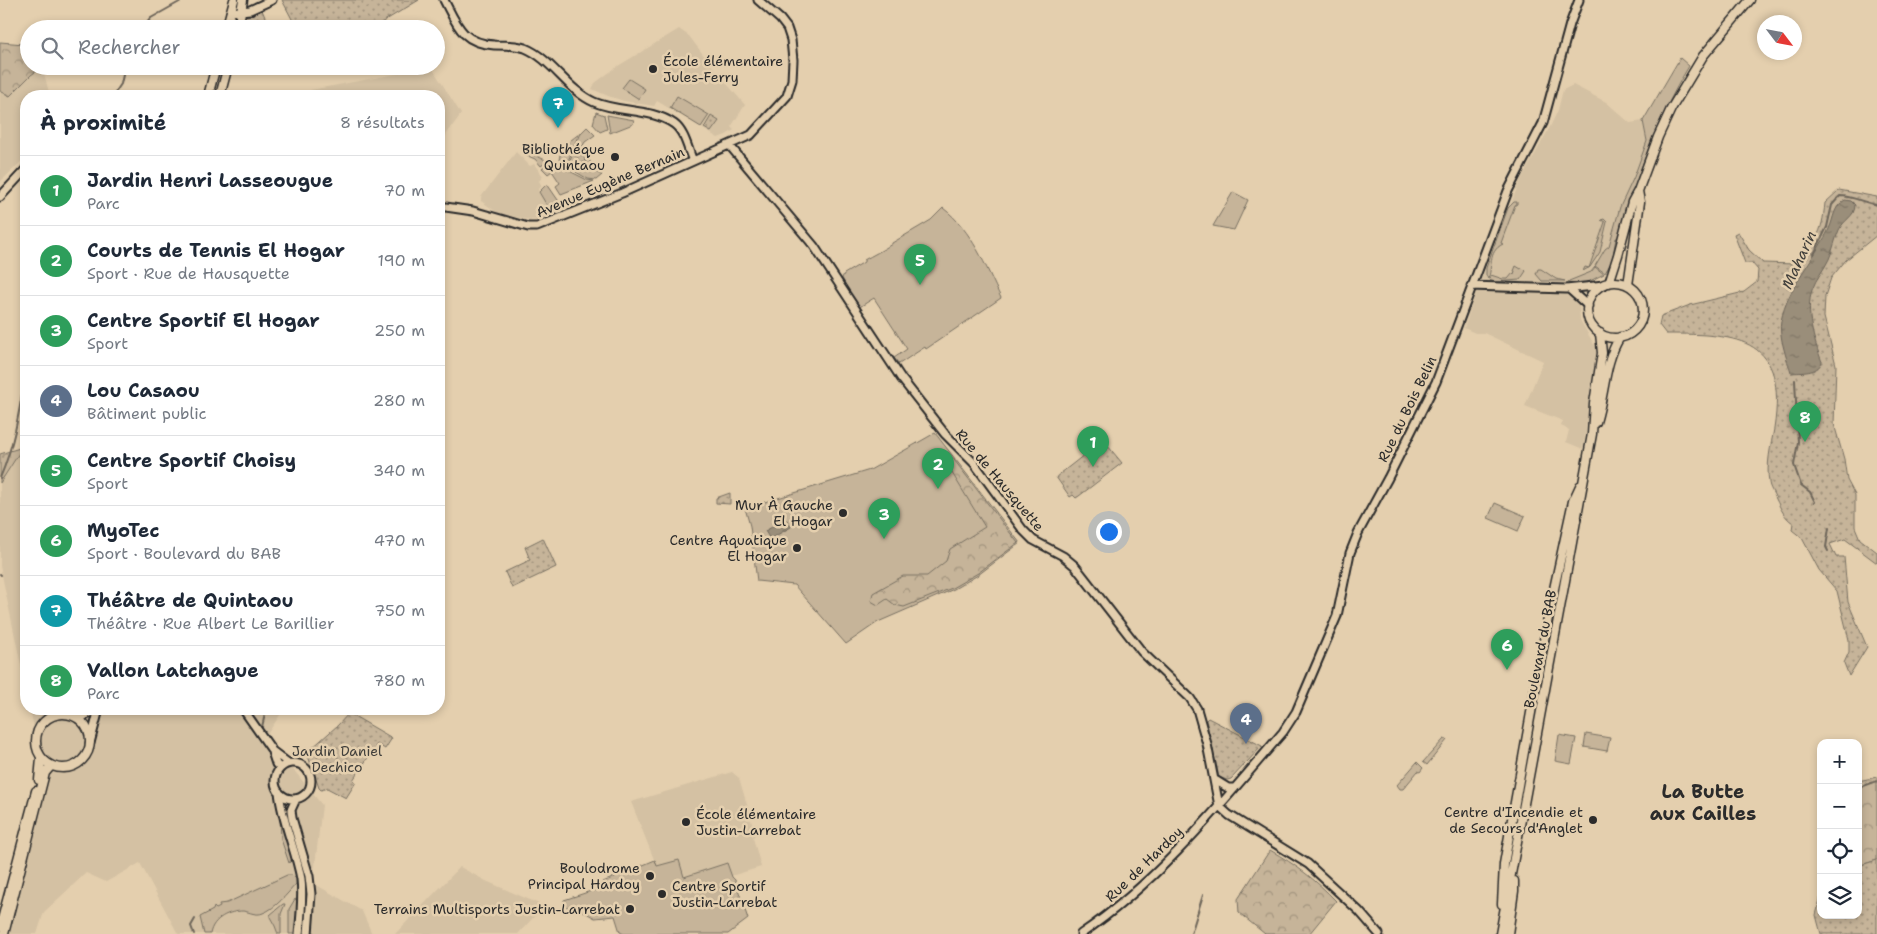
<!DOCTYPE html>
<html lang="fr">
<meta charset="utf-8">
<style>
body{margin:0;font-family:"Shantell Sans",sans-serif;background:#f6f6f7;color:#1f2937}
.controls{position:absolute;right:15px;bottom:15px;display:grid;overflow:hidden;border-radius:10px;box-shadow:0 2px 8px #0003}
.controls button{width:45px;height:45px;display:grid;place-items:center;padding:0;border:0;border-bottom:1px solid #e0e1e3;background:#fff;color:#1f2937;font:25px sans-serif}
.compass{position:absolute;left:1757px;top:15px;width:45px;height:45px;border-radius:50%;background:#fff;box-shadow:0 2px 8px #0003;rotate:122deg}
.you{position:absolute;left:1108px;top:531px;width:18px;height:18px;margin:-12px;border:4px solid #fff;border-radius:50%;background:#1a73e8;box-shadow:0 0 0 8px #1a73e833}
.badge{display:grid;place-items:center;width:32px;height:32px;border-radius:50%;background:#2b2b2b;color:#fff;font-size:16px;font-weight:700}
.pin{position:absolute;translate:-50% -41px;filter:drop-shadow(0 1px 2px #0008)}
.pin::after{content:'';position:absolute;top:26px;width:18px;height:15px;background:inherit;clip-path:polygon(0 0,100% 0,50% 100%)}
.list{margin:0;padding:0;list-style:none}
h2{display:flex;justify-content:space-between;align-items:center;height:65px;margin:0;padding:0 20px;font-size:21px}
h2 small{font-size:16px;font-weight:400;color:#747a83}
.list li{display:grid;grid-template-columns:32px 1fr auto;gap:15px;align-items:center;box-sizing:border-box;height:70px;padding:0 20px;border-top:1px solid #e0e1e3}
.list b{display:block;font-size:19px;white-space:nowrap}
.list p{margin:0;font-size:16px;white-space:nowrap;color:#747a83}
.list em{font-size:16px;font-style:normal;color:#747a83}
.icon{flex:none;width:28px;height:28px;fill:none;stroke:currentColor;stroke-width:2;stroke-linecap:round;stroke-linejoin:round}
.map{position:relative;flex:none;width:1877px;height:934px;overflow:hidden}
.search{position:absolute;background:#fff;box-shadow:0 2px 8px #0003;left:20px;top:20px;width:425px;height:55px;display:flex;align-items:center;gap:12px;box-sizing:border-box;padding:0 18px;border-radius:28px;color:#747a83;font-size:19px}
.panel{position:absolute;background:#fff;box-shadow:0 2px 8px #0003;left:20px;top:90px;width:425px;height:625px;border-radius:20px}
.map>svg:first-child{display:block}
.built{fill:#d4c1a3}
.grass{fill:#c6b499;stroke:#787062}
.forest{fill:url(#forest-crowns);stroke:#787062}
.park{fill:url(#park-dots);stroke:#787062}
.water{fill:url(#water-ripples);stroke:#6e665a}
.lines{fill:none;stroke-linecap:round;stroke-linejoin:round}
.stream{stroke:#6e665a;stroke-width:2}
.secondary-casing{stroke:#2b2b2b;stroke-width:11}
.primary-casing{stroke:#2b2b2b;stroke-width:11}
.secondary{stroke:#e4cfae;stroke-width:7}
.primary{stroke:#e4cfae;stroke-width:8}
.poi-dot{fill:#2b2b2b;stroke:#e4cfae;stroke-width:2}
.labels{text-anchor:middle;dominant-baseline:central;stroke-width:5;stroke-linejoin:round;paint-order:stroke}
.poi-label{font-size:14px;fill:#2b2b2b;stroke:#e4cfae;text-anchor:end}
.street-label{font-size:14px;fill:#2b2b2b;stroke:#e4cfae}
.park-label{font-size:14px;fill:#42403c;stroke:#e4cfae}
.water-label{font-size:15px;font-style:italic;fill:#413f3b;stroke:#e4cfae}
.district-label{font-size:19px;font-weight:bold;fill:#2b2b2b;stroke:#e4cfae}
</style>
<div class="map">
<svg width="1877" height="934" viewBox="0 0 1877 934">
<defs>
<pattern id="forest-crowns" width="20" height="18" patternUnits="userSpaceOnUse" patternTransform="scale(1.25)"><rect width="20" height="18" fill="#c6b499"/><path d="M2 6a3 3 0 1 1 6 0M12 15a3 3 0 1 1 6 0" fill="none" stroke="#a1937d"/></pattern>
<pattern id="park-dots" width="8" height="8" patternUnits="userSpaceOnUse" patternTransform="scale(1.25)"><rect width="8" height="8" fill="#c6b499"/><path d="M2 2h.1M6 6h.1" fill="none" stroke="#a1937d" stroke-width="1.8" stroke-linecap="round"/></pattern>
<pattern id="water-ripples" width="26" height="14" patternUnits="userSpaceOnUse" patternTransform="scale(1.25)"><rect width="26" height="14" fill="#9a8e7a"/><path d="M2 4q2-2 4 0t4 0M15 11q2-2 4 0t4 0" fill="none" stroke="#7e7464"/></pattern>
</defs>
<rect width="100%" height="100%" fill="#e4cfae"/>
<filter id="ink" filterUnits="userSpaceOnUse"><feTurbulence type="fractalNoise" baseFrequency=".02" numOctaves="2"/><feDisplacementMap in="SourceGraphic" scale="10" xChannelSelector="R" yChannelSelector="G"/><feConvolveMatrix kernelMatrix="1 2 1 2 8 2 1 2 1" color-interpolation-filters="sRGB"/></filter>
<g filter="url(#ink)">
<path class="built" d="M679,29L689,36L711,65L745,105L731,127L734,130L726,135L718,138L657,101L654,106L624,101L608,96L592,89L595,83L618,66Z
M0,45L29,66H42L50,96H26V157L0,182Z
M419,66H431L461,114L439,145V96H311V90L401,73Z
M1573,85L1606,102L1630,123L1643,121L1649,140L1607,259L1582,279L1579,302L1580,320L1599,353L1583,449L1566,442L1569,430L1561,426L1563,421L1525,406L1543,361L1484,333H1475L1464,328L1475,295L1519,183L1551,125L1558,110L1563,90Z
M516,152L530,166L534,164L543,176L539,181L542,186L538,190L552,214L534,220L524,219L498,213L481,201V197Z
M23,447L26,450V689L0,566V483Z
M30,709H284L266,736L322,805L313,883L362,911L372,934H178L140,863L106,882L86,873L44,912L37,934H9L47,780L42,765Z
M732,772L739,778L748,808L745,813L747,819L751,820L755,834L753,838L761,867L731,876L727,863L683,877L657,867L631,802Z
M460,867L486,881L544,906L518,934H395Z"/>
<path class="grass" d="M1680,58L1689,66C1656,120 1636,178 1619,239L1616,238L1612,261L1605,273L1595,266L1605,249L1609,246L1620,207L1634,177L1647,141L1643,121Z
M629,79L645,89L639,99L622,88Z
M677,96L709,115L701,127L670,108Z
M596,112L604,115L607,129L600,132L593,124Z
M607,115L634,120L633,124L610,133Z
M587,127L595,135L585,142L582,147L585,155L584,156L581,154L576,163L578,167L575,171L567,167L581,133Z
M579,134L566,166L559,163C559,148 567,143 579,134Z
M527,152L548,161L541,166L535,159L528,156Z
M586,156L592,164L590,169L602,175L596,180L588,179L576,172L586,161L585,158Z
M550,161L587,180L594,181L561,194L556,186L560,183L552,171L548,174L542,168Z
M547,184L558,200L561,209L552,214L539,192Z
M1233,192L1248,200L1234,230L1213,226Z
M1514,202H1517V204L1515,205L1501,243L1503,244C1487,252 1493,268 1488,279L1486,275V268L1508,208Z
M943,208C972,230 986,267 1001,298L926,349L925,347L899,364L894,358L907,349L905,346L874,298L858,308L842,278L844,274L864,262V260C873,255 881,251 892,244V243L931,220Z
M1604,219L1607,222L1600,252L1590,267L1583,271L1585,267L1589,268L1605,222L1601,220Z
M1516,266L1521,269L1522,267L1526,271L1520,280L1495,282L1489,280L1491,275L1503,279H1508L1513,273L1514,274L1515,271H1514Z
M1595,267L1604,274L1588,282L1568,283L1569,281L1591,272Z
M1538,269H1541L1556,279L1565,281H1542L1536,274Z
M935,433L1020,543L978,575L954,589L878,622L846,644L794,585L757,581L750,526L745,508L870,470Z
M1495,503L1525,516L1518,531L1488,518Z
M1586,734L1610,738L1607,751L1584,747Z
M1559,735L1576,738L1571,764L1555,761Z
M1444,739L1447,740L1427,765L1423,762Z
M1417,762L1423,768L1420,772L1418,771L1403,789H1400L1397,785Z
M280,820L292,859L289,863L281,839Z
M655,860L657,866L679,860L684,877L727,863L732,877L735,880L748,919L728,934H624L620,932L615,916L595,918L577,908L573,910L564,905V900L603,887V882Z
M287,875H292L296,879V884C287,894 276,908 263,913C256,916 250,912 243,911C229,911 213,918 210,934H204L200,917L213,910L214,907L216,909L220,907L219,904L227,903Z
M295,899L298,901L296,934H289V909Z
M283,904H285L281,914V934H278L275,926L270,917V915Z"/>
<path class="forest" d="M0,42L24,44L29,46V66H44L31,75L10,96L0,91Z
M23,447L0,483V454Z
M948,452L1018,543L978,573L952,588L904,607L895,605L887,599L878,605L871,601L873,593L903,576H927L946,561L950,549L985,527L941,455Z
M1877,777V860L1858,866V781Z
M1270,850C1296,865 1315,879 1336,901L1309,934H1265L1239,913L1238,899Z"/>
<path class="park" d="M282,0H419L371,29H293V21Z
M262,10L270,29H239L243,16L251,15Z
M711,116L719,121L711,132L704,128Z
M578,154L584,156L586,166L584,169H580L576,163V156Z
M1839,190L1877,197V235L1846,260L1831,278L1825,296L1824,317L1836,365L1834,424L1844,459L1847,480L1855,495V527L1860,539L1877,552V563L1845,539L1830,544L1836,557H1844L1848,602L1867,647L1849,676L1844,663L1849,652V640L1837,591L1819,570L1802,538L1792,530L1793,523C1784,517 1781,509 1776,499C1774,494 1769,487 1769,482C1766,465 1771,445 1774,429C1788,338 1741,334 1666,334L1659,325L1661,316L1690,305L1744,292L1757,282L1758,270L1752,263H1745L1734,234L1738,232L1749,250L1763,263L1795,264C1816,241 1822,235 1825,203Z
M1103,440L1122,463L1079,496L1076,498L1073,495L1070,497L1056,477Z
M730,493V504L716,503V498Z
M543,538L556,567L512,588L505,572L530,560L525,547Z
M349,713L392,738L385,749L377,744L353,780L356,782L346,798L327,788L321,790L319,788L308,756L311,749L338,725Z
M1208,718L1262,746L1231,779L1227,780L1219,777L1206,720Z
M1877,860V934H1821L1816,915L1821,896V915H1858V866Z"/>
<path class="water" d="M1845,200L1851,201L1855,205C1855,217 1844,219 1839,230C1835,239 1833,250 1829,259C1824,270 1816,278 1812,290C1805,312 1814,341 1822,362C1817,374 1802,372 1791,373C1787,359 1778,335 1781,321C1788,286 1814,260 1829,229C1834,218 1833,207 1845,200Z
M786,519L791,527L770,539L765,531Z"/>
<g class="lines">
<path class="stream" d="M142,29L151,18L183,0
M113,96L121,84L125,66
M1814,254L1827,227L1832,205L1840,196C1853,196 1864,203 1877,205
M1795,380L1798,442L1794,465L1801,485L1810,492L1815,502
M0,478C15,443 20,407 26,370
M1828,551L1826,547L1829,528
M0,574L1,575
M262,727L265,714L262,709
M1858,788L1877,781
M194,934L191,926L195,919
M1191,934L1203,895"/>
<g class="secondary-casing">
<path id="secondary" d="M444,0C457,25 462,43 494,45C504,45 515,45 525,48C552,59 567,90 594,102C619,113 652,108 674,124C685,132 688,150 693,161
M231,12L250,10L272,0
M730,146L814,246L901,378L945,434L974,463L1023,530L1033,540L1063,556L1075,566L1142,652L1190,698L1197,709L1207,744L1219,806L1229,815L1308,864L1359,911L1379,934
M0,197L26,169
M439,206L473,211L528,227H537L622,193L751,135L787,96L792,80L793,60L791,40L787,28L780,19L758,0
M1471,286L1566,289L1604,285
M1569,289L1588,306
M243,709L271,749L276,764L280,768
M79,719L98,709
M90,743L99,709
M271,750L288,763
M275 781a18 18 0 1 1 36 0a18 18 0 1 1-36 0Z
M1215,780L1228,788H1234
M279,792C282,822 296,850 301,879C303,897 301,916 299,934
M296,799L291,810L292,818L309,876L311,894L308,934
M1081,934C1160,880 1221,804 1283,732L1296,712L1337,616L1350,553L1358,533L1388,478L1436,382L1508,191L1543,123L1570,24L1579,0"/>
</g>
<g class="primary-casing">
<path id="primary" d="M226,29L234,0
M238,29L243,0
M208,96L216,66
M220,96L228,66
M1587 310a28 28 0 1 1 56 0a28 28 0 1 1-56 0Z
M1609,283L1618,255L1632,202L1638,191L1658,137L1671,109L1703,56L1750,0
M1628,285L1640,202L1638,191
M1596,422C1605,394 1604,362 1620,337
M36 741a27 27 0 1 1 54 0a27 27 0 1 1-54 0Z
M39,780L41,758
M1502,904L1504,864L1549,612L1573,501L1580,486
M0,927L36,791
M4,934L45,773L51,766
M1500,934L1592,434L1594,403L1602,353L1600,333
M1508,934L1514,891V881"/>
</g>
<use href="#secondary" class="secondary"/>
<use href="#primary" class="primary"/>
</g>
</g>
<g class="poi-dot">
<circle cx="653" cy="69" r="5"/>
<circle cx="615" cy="157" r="5"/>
<circle cx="843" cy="513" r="5"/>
<circle cx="797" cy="548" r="5"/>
<circle cx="1593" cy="820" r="5"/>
<circle cx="686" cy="822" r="5"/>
<circle cx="650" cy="876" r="5"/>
<circle cx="662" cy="894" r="5"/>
<circle cx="630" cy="909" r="5"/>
</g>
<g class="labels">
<g class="poi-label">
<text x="663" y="61" text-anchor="start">École élémentaire<tspan x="663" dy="16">Jules-Ferry</tspan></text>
<text x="605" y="149">Bibliothéque<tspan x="605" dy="16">Quintaou</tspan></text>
<text x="833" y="505">Mur À Gauche<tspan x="833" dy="16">El Hogar</tspan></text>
<text x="787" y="540">Centre Aquatique<tspan x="787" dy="16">El Hogar</tspan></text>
<text x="1583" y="812">Centre d'Incendie et<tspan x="1583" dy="16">de Secours d'Anglet</tspan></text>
<text x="696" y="814" text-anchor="start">École élémentaire<tspan x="696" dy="16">Justin-Larrebat</tspan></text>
<text x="640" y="868">Boulodrome<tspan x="640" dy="16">Principal Hardoy</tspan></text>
<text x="672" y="886" text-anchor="start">Centre Sportif<tspan x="672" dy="16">Justin-Larrebat</tspan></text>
<text x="620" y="909">Terrains Multisports Justin-Larrebat</text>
</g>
<g class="street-label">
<text transform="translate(610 182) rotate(-23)">Avenue Eugène Bernain</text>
<text transform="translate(1407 409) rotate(-64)">Rue du Bois Belin</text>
<text transform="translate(1000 480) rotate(50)">Rue de Hausquette</text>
<text transform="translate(1540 649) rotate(-79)">Boulevard du BAB</text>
<text transform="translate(1144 864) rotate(-44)">Rue de Hardoy</text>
</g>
<g class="park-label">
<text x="337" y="751">Jardin Daniel<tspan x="337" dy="16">Dechico</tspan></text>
</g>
<g class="water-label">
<text transform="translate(1799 260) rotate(-65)">Maharin</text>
</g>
<g class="district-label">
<text x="1703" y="791">La Butte<tspan x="1703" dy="22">aux Cailles</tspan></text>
</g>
</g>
</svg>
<div class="controls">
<button>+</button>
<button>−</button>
<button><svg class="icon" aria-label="locate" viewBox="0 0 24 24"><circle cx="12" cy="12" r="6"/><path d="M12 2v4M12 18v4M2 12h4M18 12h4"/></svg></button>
<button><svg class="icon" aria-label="layers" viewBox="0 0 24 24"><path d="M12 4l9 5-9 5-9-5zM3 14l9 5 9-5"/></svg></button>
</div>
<svg class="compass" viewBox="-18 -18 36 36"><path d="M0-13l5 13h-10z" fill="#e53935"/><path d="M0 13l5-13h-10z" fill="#747a83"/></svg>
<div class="you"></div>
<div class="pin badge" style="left:1093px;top:467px;background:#2e9e5b">1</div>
<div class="pin badge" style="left:938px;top:489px;background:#2e9e5b">2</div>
<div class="pin badge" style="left:884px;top:539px;background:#2e9e5b">3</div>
<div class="pin badge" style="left:1246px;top:744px;background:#5c6f8a">4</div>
<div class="pin badge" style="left:920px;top:285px;background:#2e9e5b">5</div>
<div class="pin badge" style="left:1507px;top:670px;background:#2e9e5b">6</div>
<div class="pin badge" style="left:558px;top:128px;background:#0f9aa8">7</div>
<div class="pin badge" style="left:1805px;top:442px;background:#2e9e5b">8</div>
<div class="search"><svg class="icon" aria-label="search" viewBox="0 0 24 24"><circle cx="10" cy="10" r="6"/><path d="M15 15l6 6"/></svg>Rechercher</div>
<section class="panel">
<h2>À proximité<small>8 résultats</small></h2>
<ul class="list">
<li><span class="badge" style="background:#2e9e5b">1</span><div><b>Jardin Henri Lasseougue</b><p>Parc</p></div><em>70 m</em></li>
<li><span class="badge" style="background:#2e9e5b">2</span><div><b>Courts de Tennis El Hogar</b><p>Sport · Rue de Hausquette</p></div><em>190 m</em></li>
<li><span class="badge" style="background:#2e9e5b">3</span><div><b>Centre Sportif El Hogar</b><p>Sport</p></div><em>250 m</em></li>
<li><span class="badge" style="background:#5c6f8a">4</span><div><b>Lou Casaou</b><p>Bâtiment public</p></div><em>280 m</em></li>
<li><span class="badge" style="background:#2e9e5b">5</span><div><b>Centre Sportif Choisy</b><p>Sport</p></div><em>340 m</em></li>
<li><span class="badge" style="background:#2e9e5b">6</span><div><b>MyoTec</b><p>Sport · Boulevard du BAB</p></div><em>470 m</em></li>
<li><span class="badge" style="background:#0f9aa8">7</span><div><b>Théâtre de Quintaou</b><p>Théâtre · Rue Albert Le Barillier</p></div><em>750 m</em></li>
<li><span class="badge" style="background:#2e9e5b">8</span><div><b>Vallon Latchague</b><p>Parc</p></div><em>780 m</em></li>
</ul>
</section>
</div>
